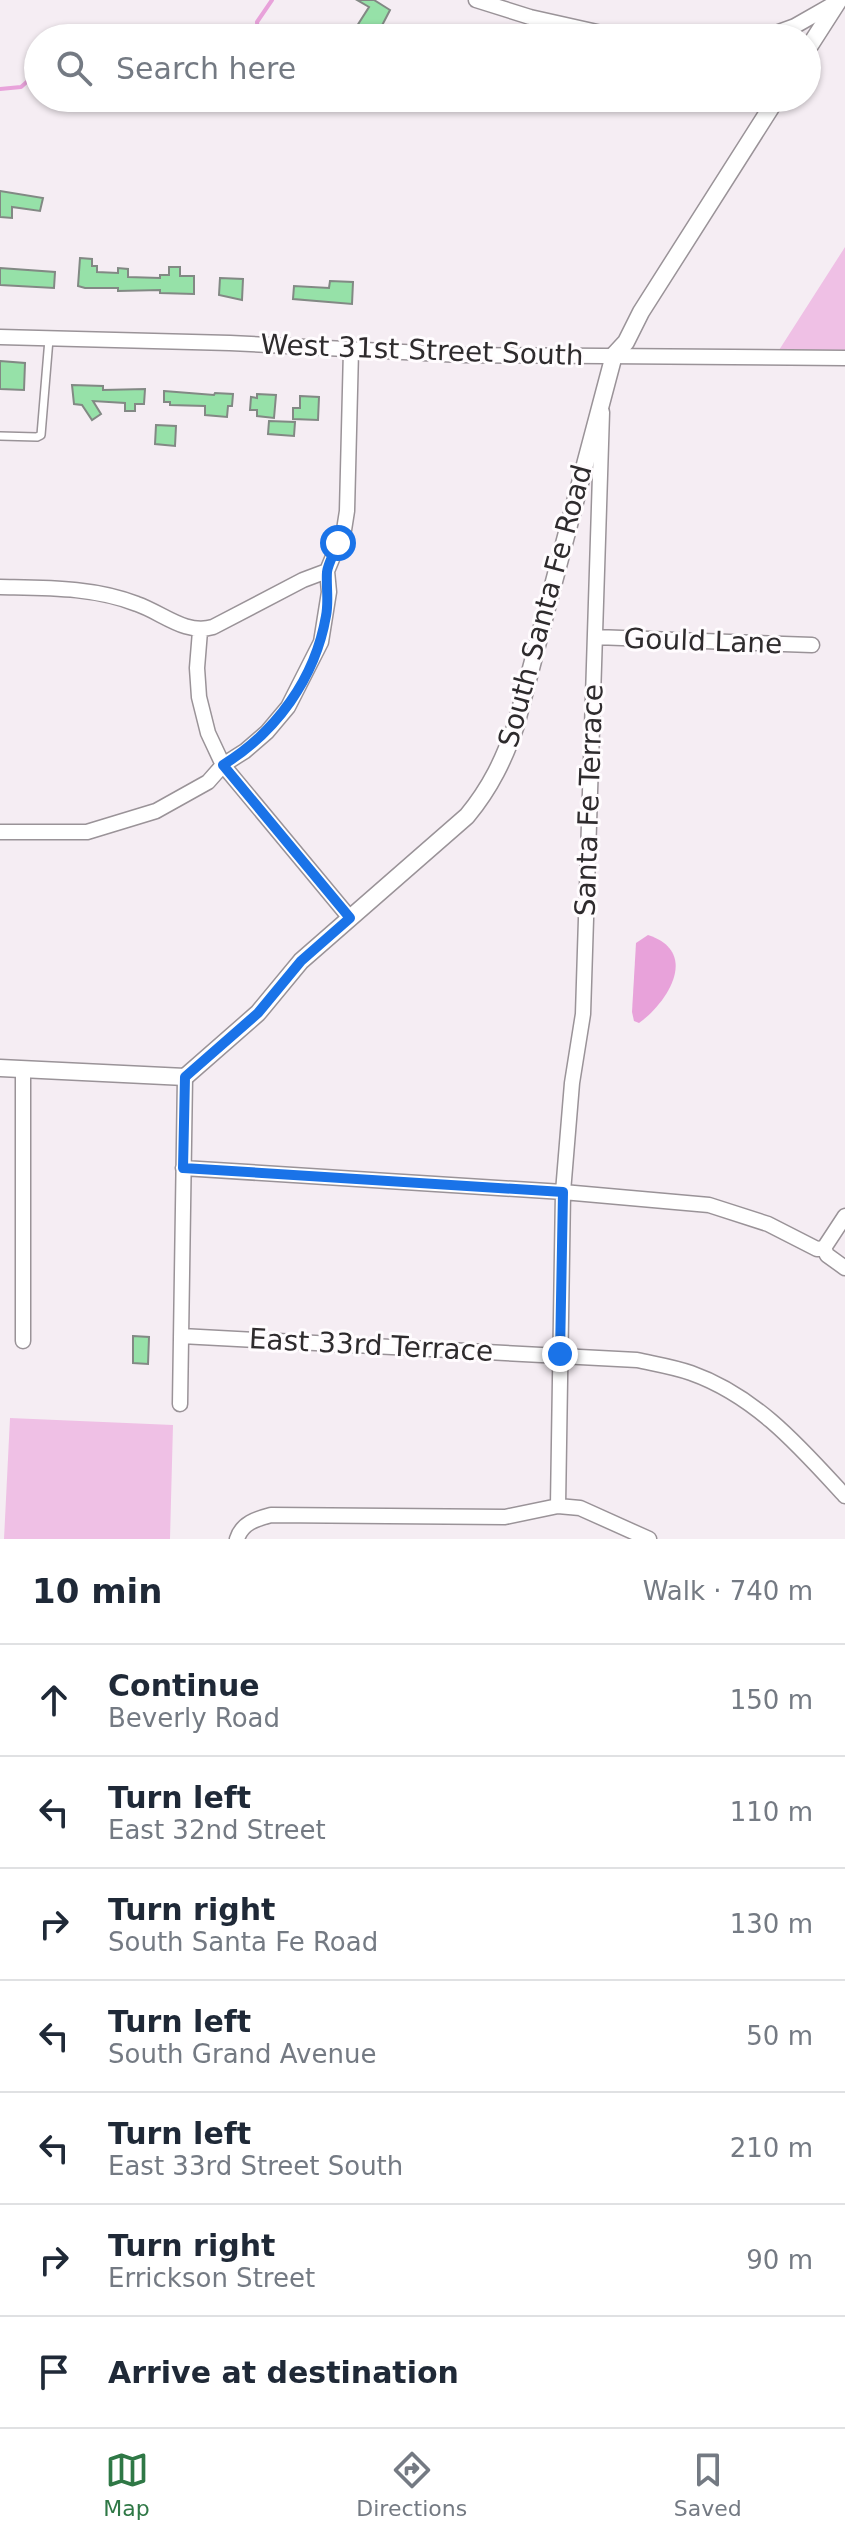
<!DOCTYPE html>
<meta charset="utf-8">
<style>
body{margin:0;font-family:"DejaVu Sans",sans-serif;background:#f2f2f3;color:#1f2937}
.stop{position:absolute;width:24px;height:24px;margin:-18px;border:6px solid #1a73e8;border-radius:50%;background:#fff}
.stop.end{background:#1a73e8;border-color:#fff;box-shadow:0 2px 8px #0008}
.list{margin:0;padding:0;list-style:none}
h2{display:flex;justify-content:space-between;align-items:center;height:104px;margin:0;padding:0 32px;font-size:34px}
h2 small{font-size:26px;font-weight:400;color:#747a83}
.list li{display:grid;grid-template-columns:52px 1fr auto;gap:24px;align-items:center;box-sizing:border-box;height:112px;padding:0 32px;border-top:2px solid #e0e1e3}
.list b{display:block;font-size:30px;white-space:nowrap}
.list p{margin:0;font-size:26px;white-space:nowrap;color:#747a83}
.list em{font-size:26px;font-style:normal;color:#747a83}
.icon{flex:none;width:44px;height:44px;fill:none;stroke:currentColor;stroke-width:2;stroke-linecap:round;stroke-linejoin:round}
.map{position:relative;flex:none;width:845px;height:1539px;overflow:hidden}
.search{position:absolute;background:#fff;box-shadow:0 2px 6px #0004;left:24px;right:24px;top:24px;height:88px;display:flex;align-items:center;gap:20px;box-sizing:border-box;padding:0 28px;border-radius:44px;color:#747a83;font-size:30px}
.sheet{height:888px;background:#fff}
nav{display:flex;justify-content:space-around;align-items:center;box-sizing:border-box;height:112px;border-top:2px solid #e0e1e3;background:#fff;font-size:22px;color:#747a83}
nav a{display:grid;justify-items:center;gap:4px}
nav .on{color:#2f7846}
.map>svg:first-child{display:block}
.green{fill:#efc0e5}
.water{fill:#e8a2da}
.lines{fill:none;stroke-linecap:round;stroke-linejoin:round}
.stream{stroke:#e8a2da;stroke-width:4}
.building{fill:#96e1a8;stroke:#828984;stroke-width:2}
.service-casing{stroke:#9a9398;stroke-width:10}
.minor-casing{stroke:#9a9398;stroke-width:17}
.tertiary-casing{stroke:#9a9398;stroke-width:19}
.path{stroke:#a39da1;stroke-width:2;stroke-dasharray:2 6;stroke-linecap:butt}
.service{stroke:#fff;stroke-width:7}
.minor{stroke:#fff;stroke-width:14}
.tertiary{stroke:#fff;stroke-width:16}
.route{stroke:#1a73e8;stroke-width:10}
.labels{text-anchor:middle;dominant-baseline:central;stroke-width:6;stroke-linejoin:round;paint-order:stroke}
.street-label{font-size:28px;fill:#2e2b2d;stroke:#fffcfe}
</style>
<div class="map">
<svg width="845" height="1539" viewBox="0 0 845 1539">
<rect width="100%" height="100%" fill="#f5edf3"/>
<path class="green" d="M845,247V360L775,356L781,347Z
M10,1418L173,1425L170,1539H4Z"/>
<path class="water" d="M648,935C700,952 668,1002 639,1023L634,1021L632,1012L636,943Z"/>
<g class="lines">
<path class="stream" d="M258,38L257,22L272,0
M0,89L21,87L38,72"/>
</g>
<path class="building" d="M357,0H374L390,10L376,37L357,26L369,7Z
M0,191L43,198L40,211L12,207V218L0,217Z
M80,258L92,259V266H97V272L118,273V268L128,269V277L160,278V275H169V267H180V276H194V294L160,293V290L118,291V288H85L78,286Z
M0,268L55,272L54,288L0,285Z
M220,278L243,279L242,300L219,295Z
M330,281L353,282L352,304L293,299L294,286L329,288Z
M0,361L25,363L24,390L0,389Z
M72,385L103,386V390L145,389L144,404H135V411H125V403L93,401L101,414L92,420L82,405L74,404Z
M164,391L214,395L215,393L233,394L232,406H228L227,417L205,415V406L170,405V402H164Z
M257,394L276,395L274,418L257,416V410H250L251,397L257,398Z
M300,396L319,397L318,420L293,419V408H300Z
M269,421L295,422L294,436L268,434Z
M156,425L176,426L175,446L155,444Z
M133,1336L149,1337L148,1364L133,1363Z"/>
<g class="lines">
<g class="service-casing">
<path id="service" d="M0,436L37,437L41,435L49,339"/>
</g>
<g class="minor-casing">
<path id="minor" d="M476,0L530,17L624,38
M762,38L795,26L837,2
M0,337L230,343L461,355L845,358
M0,587C46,588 94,587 137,604C163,613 185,635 213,627L303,580L327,571
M200,631L197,668L199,697L208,733L223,765L350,918
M595,637L812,645
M0,832H87L156,811L208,782L223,765L245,751L267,732L288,707L321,642L329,592L327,571L344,530L347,511L351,350
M183,1168L563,1192L709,1205L768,1224L817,1249L824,1248
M824,1248L845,1216
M824,1248L827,1255L845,1268
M181,1336L637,1360C655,1364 674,1367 691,1373C756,1396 800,1447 845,1496
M23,1341V1069
M180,1404L185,1077
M558,1506L563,1192L572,1083L583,1014L602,412
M237,1539C242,1523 256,1519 271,1515L505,1517L558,1506L580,1508L649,1539"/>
</g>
<g class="tertiary-casing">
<path id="tertiary" d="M807,50L839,0
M0,1068L185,1077L258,1013L301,961L467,816C491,787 504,759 516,725L614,355L626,342L641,312L777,98"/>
</g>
<path class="path" d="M807,77L817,60"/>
<use href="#service" class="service"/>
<use href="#minor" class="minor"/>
<use href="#tertiary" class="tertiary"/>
</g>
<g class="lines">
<path class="route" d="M338,543C335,552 328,563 327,572C326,587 329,601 326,616C315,679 276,732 223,765L350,918L301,961L258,1013L185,1077L183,1168L563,1192L560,1354"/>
</g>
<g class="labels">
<g class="street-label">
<text transform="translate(422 350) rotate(2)">West 31st Street South</text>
<text transform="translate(545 606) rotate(-75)">South Santa Fe Road</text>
<text transform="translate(703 641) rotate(2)">Gould Lane</text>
<text transform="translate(589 800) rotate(-88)">Santa Fe Terrace</text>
<text transform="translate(371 1345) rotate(3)">East 33rd Terrace</text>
</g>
</g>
</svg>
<div class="stop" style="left:338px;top:543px"></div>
<div class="stop end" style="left:560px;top:1354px"></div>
<div class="search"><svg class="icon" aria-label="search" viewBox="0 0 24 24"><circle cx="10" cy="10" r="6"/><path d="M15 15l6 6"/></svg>Search here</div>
</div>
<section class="sheet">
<h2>10 min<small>Walk · 740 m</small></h2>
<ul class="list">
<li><svg class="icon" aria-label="ahead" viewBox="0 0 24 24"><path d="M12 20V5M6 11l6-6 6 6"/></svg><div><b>Continue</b><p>Beverly Road</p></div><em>150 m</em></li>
<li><svg class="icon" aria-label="left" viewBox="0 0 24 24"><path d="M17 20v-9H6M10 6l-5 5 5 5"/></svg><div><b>Turn left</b><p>East 32nd Street</p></div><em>110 m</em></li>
<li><svg class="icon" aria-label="right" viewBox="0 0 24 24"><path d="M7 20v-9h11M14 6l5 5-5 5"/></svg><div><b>Turn right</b><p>South Santa Fe Road</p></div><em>130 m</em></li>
<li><svg class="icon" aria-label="left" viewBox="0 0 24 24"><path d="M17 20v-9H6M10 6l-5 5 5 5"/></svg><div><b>Turn left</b><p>South Grand Avenue</p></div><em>50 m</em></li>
<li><svg class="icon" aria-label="left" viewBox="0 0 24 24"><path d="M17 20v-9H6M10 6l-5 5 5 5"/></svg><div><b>Turn left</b><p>East 33rd Street South</p></div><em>210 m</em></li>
<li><svg class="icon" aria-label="right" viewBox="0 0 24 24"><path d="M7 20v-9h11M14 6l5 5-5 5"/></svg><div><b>Turn right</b><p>Errickson Street</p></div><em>90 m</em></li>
<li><svg class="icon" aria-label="arrive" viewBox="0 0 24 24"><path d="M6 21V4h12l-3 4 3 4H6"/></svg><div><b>Arrive at destination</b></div></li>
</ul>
</section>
<nav>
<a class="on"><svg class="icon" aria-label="map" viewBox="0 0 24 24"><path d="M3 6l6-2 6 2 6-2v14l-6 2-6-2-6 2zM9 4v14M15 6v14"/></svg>Map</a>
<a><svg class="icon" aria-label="directions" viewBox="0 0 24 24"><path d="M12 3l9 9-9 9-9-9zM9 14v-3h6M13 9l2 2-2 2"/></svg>Directions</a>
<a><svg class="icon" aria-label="saved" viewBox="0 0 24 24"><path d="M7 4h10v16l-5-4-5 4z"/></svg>Saved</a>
</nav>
